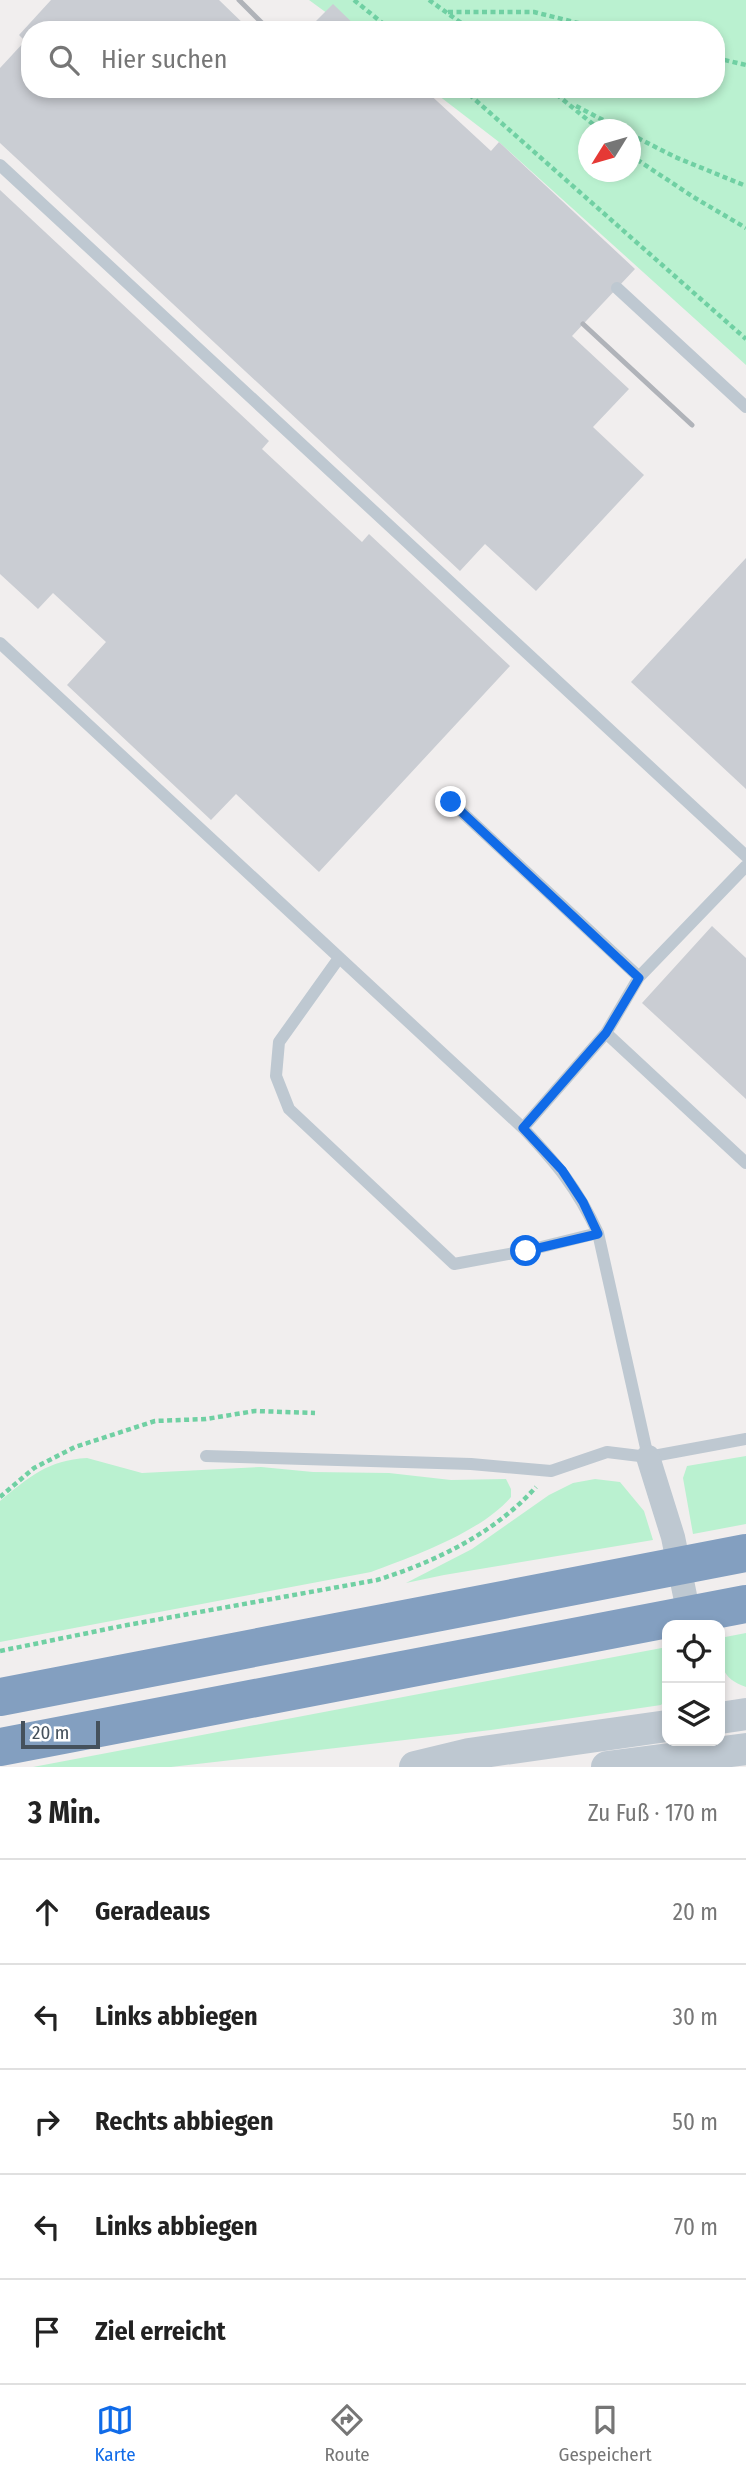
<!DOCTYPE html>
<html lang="de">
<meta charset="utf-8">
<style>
body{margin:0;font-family:"Fira Sans Condensed",sans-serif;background:#f6f6f6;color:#222}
.controls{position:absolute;right:21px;bottom:21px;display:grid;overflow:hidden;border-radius:14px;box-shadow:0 4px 10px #0003}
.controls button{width:63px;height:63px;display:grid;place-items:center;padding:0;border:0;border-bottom:2px solid #e0e0e0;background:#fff;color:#222;font:35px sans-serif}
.compass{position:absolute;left:578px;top:119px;width:63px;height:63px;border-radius:50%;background:#fff;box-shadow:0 4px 10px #0003;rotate:233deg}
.scale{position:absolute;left:21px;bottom:18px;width:79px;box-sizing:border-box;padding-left:7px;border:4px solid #45515c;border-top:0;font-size:19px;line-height:24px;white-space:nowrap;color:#45515c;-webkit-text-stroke:5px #fff;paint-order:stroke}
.stop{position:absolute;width:21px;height:21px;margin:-16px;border:5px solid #106be8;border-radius:50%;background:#fff}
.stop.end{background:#106be8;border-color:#fff;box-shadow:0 2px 7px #0008}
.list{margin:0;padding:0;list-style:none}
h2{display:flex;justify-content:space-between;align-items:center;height:91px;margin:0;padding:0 28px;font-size:30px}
h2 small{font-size:23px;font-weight:400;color:#767676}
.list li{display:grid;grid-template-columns:46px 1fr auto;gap:21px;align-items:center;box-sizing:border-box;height:105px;padding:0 28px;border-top:2px solid #e0e0e0}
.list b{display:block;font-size:26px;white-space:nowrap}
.list em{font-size:23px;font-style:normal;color:#767676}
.icon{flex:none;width:38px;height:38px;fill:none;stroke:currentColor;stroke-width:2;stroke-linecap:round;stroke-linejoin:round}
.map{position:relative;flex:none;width:746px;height:1767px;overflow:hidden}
.search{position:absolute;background:#fff;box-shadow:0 4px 10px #0003;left:21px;right:21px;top:21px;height:77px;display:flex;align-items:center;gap:18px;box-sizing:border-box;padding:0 24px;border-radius:28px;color:#767676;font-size:26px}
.sheet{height:616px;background:#fff}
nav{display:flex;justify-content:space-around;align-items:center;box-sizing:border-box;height:98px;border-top:2px solid #e0e0e0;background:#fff;font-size:19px;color:#767676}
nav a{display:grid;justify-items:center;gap:4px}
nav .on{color:#106be8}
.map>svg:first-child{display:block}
.green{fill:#baf1d0;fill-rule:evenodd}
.building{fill:#cacdd3}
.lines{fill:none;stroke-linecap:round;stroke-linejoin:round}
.path{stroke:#70d0a3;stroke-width:4.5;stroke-dasharray:5 3.5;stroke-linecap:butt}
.service{stroke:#bec8d1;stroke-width:12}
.minor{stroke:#bec8d1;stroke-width:24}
.tertiary{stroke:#bec8d1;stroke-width:32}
.motorway{stroke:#839fc0;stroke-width:38}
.rail{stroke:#b0b3b9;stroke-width:5}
.route{stroke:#106be8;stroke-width:9}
</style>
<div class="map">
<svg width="746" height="1767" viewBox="0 0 746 1767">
<rect width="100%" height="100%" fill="#f1eeee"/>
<path class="green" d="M309,0H746V365L499,142L430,89H716V30H350ZM588,130H630V172H588Z
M746,1456V1524L693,1534L683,1478L687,1466Z
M87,1458L142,1473L261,1467L313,1472L389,1473L451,1480L506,1479L511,1489V1497C481,1532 414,1556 371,1572L0,1642V1501C29,1477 48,1460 87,1458Z
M595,1479L620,1482L644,1511L653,1540L444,1575L406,1583L472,1549L549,1495L573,1483Z
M746,1633V1687C719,1678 720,1662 720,1638Z
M667,1647V1698L661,1705L491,1730L171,1767H33Z"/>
<path class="building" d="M51,0H219L250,30H30V89H424L491,151L499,142L635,269L572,336L629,389L593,427L644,475L536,591L485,544L460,571L0,143V68L25,41L19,35Z
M333,4L360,30H307Z
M0,190L269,441L262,449L362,542L369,534L510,666L319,872L236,794L211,820L67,685L106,642L53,593L38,609L0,574Z
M746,558V789L631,682Z
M712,926L746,958V1099L642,1003Z"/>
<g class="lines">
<path class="path" d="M354,0L391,30
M429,0L471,30
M448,12H534L606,30
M716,58L746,65
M463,89L746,339
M550,89L600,130
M576,106L622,130
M630,134L675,157L746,186
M630,155L695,198L746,228
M0,1497L34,1468L75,1447L155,1421L206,1419L255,1411L315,1413
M0,1651L122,1626L377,1580C435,1562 495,1533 536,1487"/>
<path class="service" d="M0,165L746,856
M617,288L746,407
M0,643L523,1128C557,1164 577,1188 598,1233L648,1457
M451,802L639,977
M339,958L279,1042L276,1076L289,1109L454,1264L525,1251L598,1233
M606,1033L746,1163
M523,1128L606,1033L639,977L746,866
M206,1456L471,1464L551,1471L607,1452L648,1457L746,1439"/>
<path class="minor" d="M648,1457L673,1537L691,1625"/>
<path class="tertiary" d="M720,1718L746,1714
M415,1767L469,1754L667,1726
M607,1767L746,1749"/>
<path class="motorway" d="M0,1697L746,1553
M0,1747L746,1604"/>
<path class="rail" d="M239,0L269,30
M583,324L692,425"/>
</g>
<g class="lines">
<path class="route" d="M451,802L639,978L606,1033L523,1128L562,1170L583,1202L598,1234L526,1251"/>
</g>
</svg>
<div class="controls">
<button><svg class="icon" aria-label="locate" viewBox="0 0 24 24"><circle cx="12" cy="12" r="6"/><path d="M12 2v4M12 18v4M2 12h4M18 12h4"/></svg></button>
<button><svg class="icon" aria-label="layers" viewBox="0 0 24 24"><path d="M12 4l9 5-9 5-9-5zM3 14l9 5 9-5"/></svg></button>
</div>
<svg class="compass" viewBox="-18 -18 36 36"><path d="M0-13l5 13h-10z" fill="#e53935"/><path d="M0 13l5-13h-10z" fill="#767676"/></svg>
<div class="scale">20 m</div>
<div class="stop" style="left:526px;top:1251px"></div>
<div class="stop end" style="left:451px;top:802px"></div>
<div class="search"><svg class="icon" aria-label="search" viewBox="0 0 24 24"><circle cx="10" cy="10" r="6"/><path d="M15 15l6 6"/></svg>Hier suchen</div>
</div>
<section class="sheet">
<h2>3 Min.<small>Zu Fuß · 170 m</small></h2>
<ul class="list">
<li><svg class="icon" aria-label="ahead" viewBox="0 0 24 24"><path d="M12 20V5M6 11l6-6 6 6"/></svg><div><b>Geradeaus</b></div><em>20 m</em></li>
<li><svg class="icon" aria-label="left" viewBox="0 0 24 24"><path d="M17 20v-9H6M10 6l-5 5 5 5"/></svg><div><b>Links abbiegen</b></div><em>30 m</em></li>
<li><svg class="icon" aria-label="right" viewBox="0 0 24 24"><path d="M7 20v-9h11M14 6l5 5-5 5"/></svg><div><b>Rechts abbiegen</b></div><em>50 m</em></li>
<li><svg class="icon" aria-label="left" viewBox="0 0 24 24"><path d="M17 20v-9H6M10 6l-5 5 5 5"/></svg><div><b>Links abbiegen</b></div><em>70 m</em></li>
<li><svg class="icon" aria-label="arrive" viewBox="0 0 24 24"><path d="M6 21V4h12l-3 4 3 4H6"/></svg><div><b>Ziel erreicht</b></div></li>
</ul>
</section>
<nav>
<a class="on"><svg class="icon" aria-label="map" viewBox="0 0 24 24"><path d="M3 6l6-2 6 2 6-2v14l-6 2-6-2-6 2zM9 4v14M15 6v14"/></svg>Karte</a>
<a><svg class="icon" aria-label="directions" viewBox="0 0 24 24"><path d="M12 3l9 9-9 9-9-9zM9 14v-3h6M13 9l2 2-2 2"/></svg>Route</a>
<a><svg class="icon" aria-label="saved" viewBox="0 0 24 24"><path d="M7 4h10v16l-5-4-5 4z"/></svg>Gespeichert</a>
</nav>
